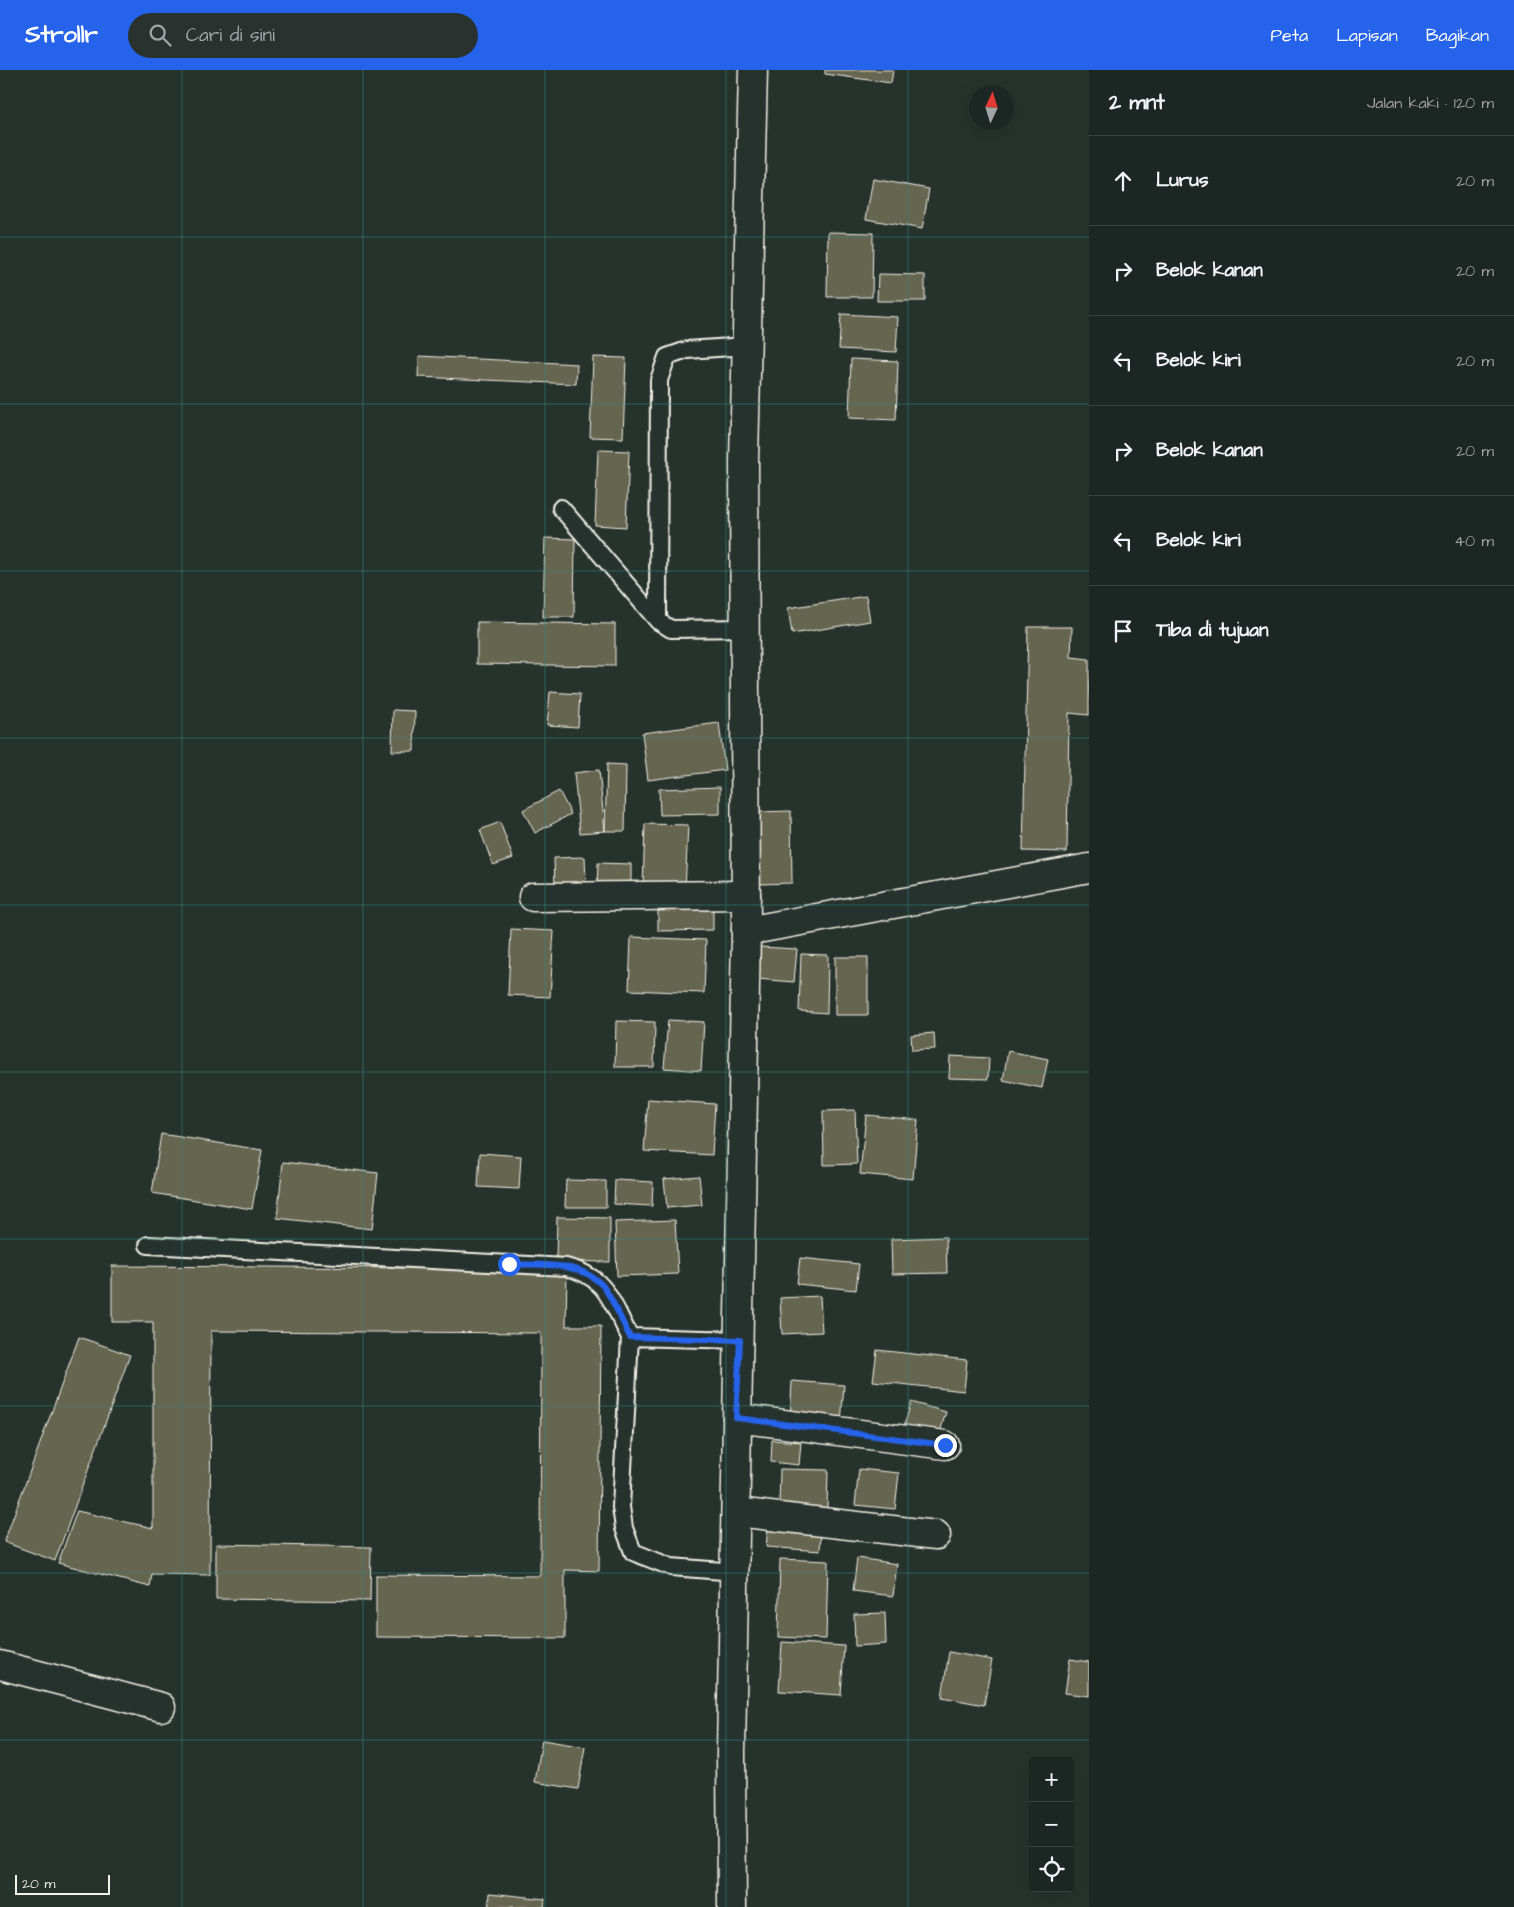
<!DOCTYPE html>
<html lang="id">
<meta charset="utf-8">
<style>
body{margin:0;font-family:"Architects Daughter",sans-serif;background:#29322f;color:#f1f3f6}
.controls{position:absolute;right:15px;bottom:15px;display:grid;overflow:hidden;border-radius:5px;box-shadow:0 5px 20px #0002}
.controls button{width:45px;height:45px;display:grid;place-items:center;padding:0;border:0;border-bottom:1px solid #3a4340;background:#1c2622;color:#f1f3f6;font:25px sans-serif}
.compass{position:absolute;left:969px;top:15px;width:45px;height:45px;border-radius:50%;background:#1c2622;box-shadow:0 5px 20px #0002;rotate:4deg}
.scale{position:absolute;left:15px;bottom:12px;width:95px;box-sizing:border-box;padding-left:5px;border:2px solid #f4f1e8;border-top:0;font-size:14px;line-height:18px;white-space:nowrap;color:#f4f1e8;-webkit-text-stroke:4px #26332d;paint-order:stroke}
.stop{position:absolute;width:15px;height:15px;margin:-11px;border:4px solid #2563eb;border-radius:50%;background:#fff}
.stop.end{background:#2563eb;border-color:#fff;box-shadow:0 1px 5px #0008}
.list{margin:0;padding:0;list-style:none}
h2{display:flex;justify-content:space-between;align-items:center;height:65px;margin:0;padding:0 20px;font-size:21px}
h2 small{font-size:16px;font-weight:400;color:#a0a5a5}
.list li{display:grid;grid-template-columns:32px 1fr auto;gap:15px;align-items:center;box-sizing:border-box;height:90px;padding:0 20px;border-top:1px solid #3a4340}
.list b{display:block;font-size:19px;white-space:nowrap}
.list em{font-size:16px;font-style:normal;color:#a0a5a5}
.icon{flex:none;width:28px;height:28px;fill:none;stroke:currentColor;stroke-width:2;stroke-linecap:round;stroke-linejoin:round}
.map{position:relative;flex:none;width:1089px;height:1837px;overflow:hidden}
header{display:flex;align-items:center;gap:30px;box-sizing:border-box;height:70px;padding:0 25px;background:#2563eb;color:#fff}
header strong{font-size:24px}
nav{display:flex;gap:28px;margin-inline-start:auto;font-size:18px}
.search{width:350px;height:45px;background:#29322f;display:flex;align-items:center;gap:12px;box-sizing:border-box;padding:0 18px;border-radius:28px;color:#a0a5a5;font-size:19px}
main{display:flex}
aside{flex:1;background:#1c2622}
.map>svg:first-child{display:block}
.building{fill:#666550;stroke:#f4f1e8}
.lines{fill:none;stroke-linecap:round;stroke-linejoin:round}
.lane-casing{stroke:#f4f1e8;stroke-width:20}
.street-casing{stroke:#f4f1e8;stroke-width:31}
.secondary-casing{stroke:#f4f1e8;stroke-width:31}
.lane{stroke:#26332d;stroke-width:16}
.street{stroke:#26332d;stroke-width:28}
.secondary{stroke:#26332d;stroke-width:28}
.route{stroke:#2563eb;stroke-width:6}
.grid{fill:none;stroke:#318880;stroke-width:1;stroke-opacity:0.55}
</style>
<header>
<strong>Strollr</strong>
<div class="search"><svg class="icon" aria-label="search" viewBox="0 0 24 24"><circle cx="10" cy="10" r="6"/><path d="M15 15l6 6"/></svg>Cari di sini</div>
<nav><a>Peta</a><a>Lapisan</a><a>Bagikan</a></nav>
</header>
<main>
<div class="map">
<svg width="1089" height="1837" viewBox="0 0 1089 1837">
<rect width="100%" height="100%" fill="#26332d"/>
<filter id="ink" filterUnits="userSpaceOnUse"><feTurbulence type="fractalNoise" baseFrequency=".02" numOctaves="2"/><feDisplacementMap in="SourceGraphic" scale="10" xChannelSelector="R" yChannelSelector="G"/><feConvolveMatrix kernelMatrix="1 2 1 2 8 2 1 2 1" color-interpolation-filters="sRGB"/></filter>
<g filter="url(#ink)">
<path class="building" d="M825,0H893L891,13L825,4Z
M873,109L929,119L922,159L866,149Z
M828,162L873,163L872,227H827Z
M878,204L925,205V231H877Z
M841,244L898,247L896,282L839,279Z
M419,286L577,294L576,314L418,307Z
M593,287L626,288L623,368L590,367Z
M851,289L898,291L896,350L849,348Z
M598,380L629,381L626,457L595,455Z
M545,468L575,469L574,547H543Z
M866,526L870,551L792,564L788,538Z
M477,552L615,554V596L477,594Z
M1028,557H1072L1071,587L1089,589V645L1069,643L1067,782L1023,781Z
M550,622L580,624L578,657L547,655Z
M393,640L415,641L414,681H392Z
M719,653L725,700L648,710L642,663Z
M607,694L626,695L625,761H605Z
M599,700L605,761L580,763L574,703Z
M720,717V744L660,745L659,719Z
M559,721L571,744L535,763L523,740Z
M791,741L792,813L760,814L759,742Z
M500,752L513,788L493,795L480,760Z
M645,754L688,755L685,820L643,818Z
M585,787L586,816H555L554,788Z
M598,793L631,794V817H597Z
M713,832V860L658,861V833Z
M511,859L554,861L550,927L508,925Z
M631,867L706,870L704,923L629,920Z
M760,877L797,879L794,912L757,909Z
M801,884L828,885L827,943L799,941Z
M835,887H868V945H835Z
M668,950L704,952L701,1001L664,998Z
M616,951L655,952L654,997H615Z
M934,963L935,979L912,980L911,965Z
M1008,981L1048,989L1042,1018L1003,1010Z
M950,986L989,988L988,1009L949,1008Z
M648,1029L715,1034L712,1085L644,1081Z
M855,1040L857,1094L824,1095L823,1041Z
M866,1045L918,1050L913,1109L860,1104Z
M161,1064L262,1080L252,1139L152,1123Z
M480,1083L521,1086L519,1119L478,1117Z
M283,1092L378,1103L372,1159L277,1148Z
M699,1106L702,1135L667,1138L664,1109Z
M566,1110L606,1111V1137H565Z
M615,1110L653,1112L652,1136L614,1134Z
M557,1147L610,1148V1192L556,1191Z
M675,1150L678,1204L617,1206L615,1152Z
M946,1167L947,1203L892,1204L891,1169Z
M800,1188L859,1194L856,1220L797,1214Z
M112,1196L567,1199L566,1256H601L599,1501L565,1500V1568L376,1567V1505L540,1506L541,1263L211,1261L210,1505L152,1504L150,1517L58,1493L77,1441L153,1458V1252H112Z
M820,1226L822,1262L782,1264L780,1228Z
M79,1267L130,1285L55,1491L4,1472Z
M877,1280L967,1290L964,1321L873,1311Z
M792,1311L844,1315L841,1353L790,1350Z
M911,1332L946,1342L938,1369L903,1360Z
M772,1370L801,1372L799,1395L771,1392Z
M780,1399L828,1400L827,1438L779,1437Z
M859,1399L899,1403L895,1439L855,1435Z
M768,1457L821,1461L820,1481L766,1477Z
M216,1474L371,1477L370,1531L216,1529Z
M857,1488L897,1494L893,1526L853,1521Z
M780,1489L828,1491L826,1569L778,1567Z
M885,1543L886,1574L855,1576L854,1544Z
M782,1572L844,1576L841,1625L779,1621Z
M949,1582L992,1590L984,1635L942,1627Z
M1070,1589L1089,1592V1626L1065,1623Z
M542,1670L585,1677L578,1719L535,1712Z
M490,1823L545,1829L544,1837H489Z"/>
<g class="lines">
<g class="lane-casing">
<path id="lane" d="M561,438L658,551L671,559L746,558
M658,551L659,310L667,287L687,280L747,276
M148,1175L566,1197C607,1206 612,1234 630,1267L740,1270
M630,1267L621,1437L624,1458L633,1482L671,1497L736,1502"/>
</g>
<g class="street-casing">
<path id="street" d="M533,827L746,825
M746,861L1089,798
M737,1348L945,1375
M736,1442L936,1465
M0,1595L161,1637"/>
</g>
<g class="secondary-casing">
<path id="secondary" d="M732,1837L731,1683L746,861L744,391L753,0"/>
</g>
<use href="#lane" class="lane"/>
<use href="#street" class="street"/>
<use href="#secondary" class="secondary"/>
</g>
</g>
<g class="lines" filter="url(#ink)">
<path class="route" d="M509,1194C539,1196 579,1190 602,1215C611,1225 623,1254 630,1267L740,1270L736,1348L945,1375"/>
</g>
<path class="grid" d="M182,0V1837M363,0V1837M545,0V1837M726,0V1837M908,0V1837M0,167H1089M0,334H1089M0,501H1089M0,668H1089M0,835H1089M0,1002H1089M0,1169H1089M0,1336H1089M0,1503H1089M0,1670H1089"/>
</svg>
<div class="controls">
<button>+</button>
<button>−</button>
<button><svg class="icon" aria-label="locate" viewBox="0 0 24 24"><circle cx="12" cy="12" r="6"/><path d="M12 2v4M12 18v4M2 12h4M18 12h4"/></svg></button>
</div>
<svg class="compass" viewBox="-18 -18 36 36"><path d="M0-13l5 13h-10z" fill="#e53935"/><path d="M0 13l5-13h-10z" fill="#a0a5a5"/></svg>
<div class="scale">20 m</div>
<div class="stop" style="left:509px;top:1194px"></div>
<div class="stop end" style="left:945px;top:1375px"></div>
</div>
<aside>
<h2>2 mnt<small>Jalan kaki · 120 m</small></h2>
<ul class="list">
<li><svg class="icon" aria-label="ahead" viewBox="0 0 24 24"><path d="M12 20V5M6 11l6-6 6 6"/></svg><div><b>Lurus</b></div><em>20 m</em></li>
<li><svg class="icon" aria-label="right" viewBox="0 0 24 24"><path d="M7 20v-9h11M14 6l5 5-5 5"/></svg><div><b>Belok kanan</b></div><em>20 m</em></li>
<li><svg class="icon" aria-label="left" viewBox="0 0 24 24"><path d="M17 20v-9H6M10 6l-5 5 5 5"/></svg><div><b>Belok kiri</b></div><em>20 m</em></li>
<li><svg class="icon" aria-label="right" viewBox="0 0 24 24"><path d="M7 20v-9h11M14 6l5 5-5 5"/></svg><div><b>Belok kanan</b></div><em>20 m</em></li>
<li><svg class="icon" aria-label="left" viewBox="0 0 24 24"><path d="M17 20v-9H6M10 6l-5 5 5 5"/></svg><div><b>Belok kiri</b></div><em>40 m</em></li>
<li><svg class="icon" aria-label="arrive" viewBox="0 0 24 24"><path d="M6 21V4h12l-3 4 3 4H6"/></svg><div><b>Tiba di tujuan</b></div></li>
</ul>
</aside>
</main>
